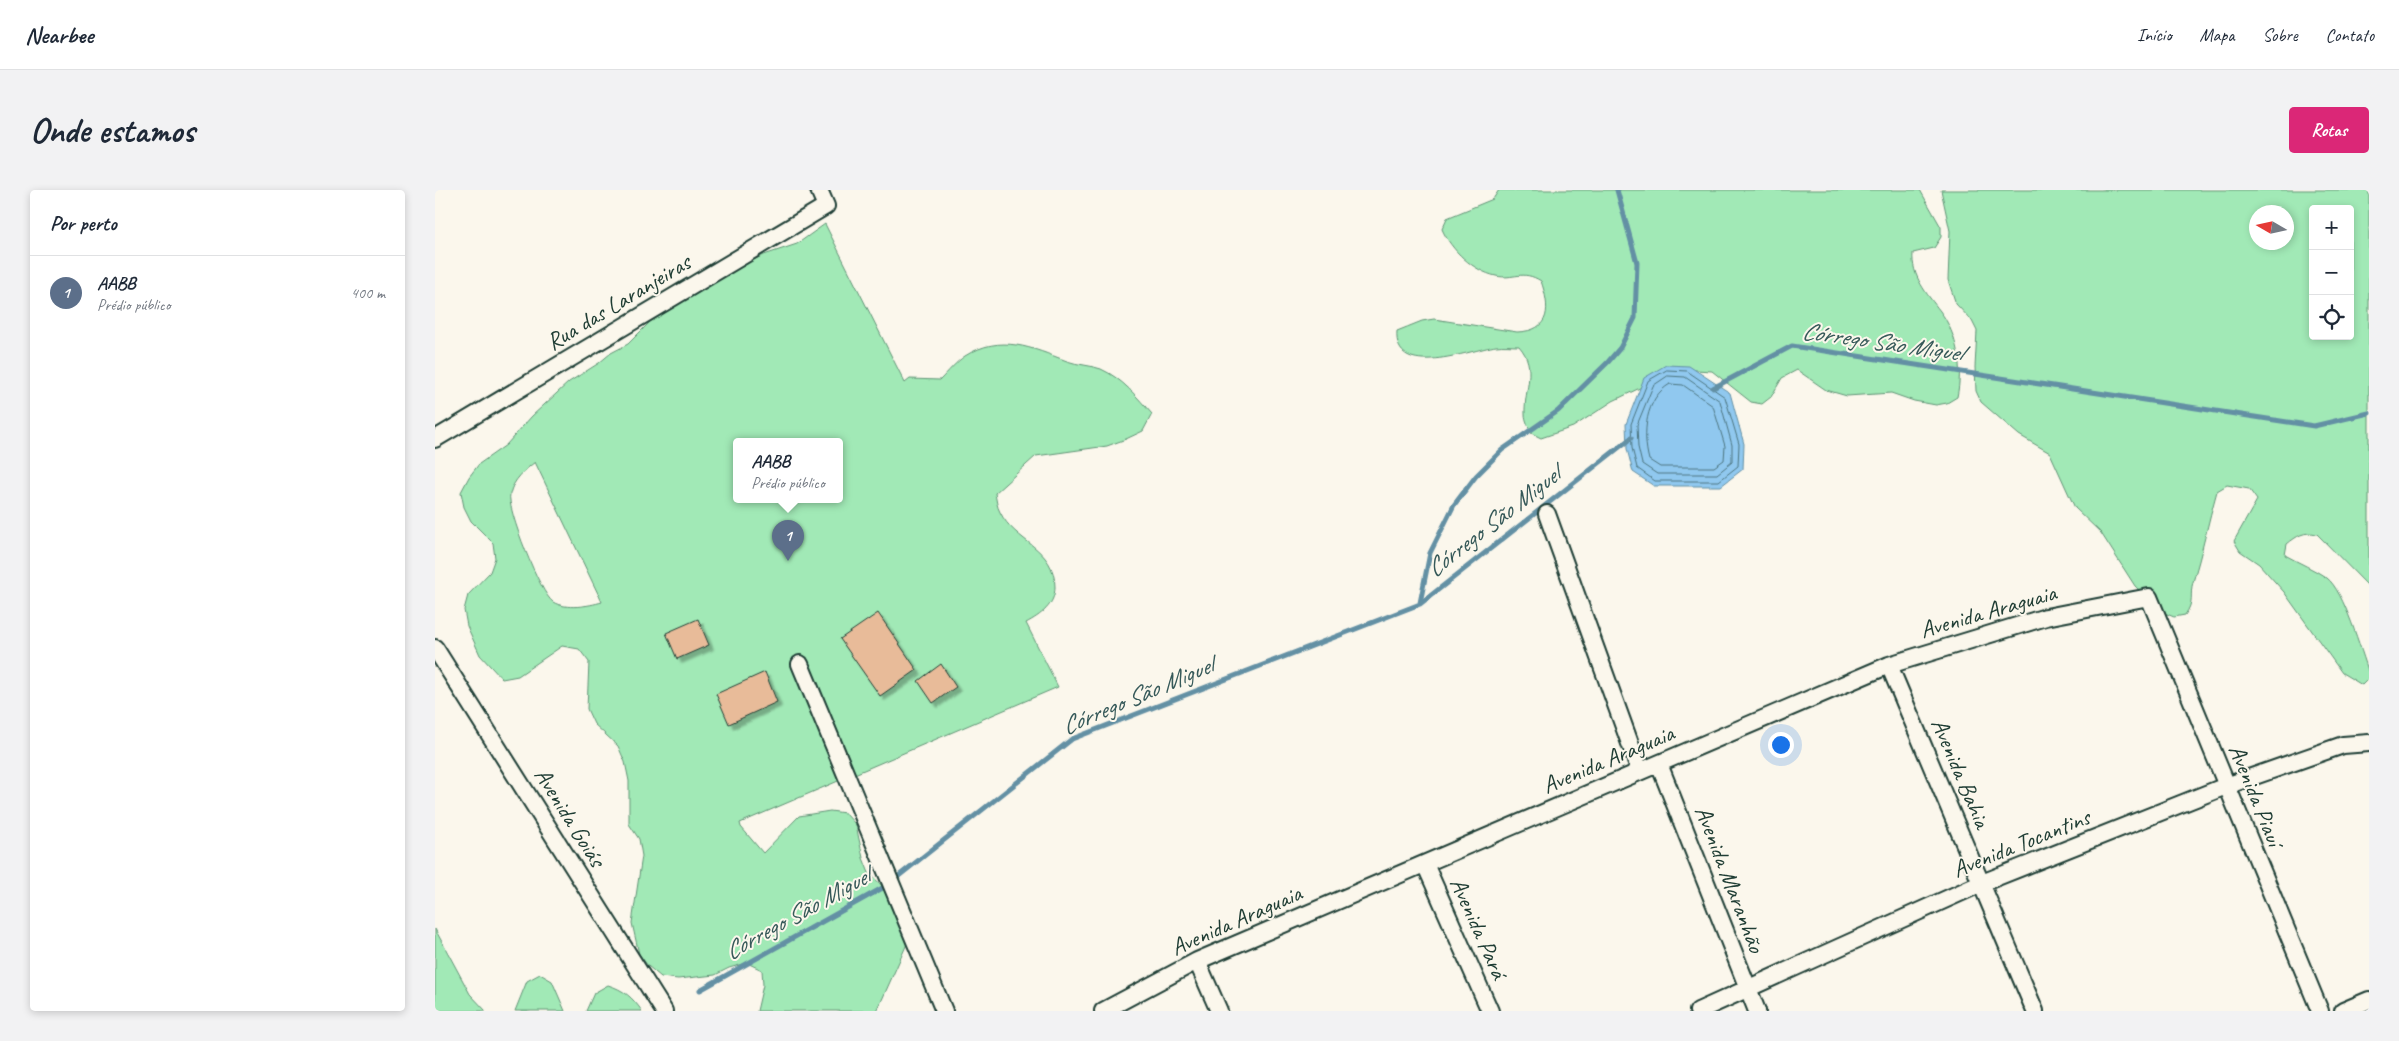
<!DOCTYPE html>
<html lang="pt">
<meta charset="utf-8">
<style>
body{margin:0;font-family:Caveat,sans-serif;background:#f2f2f3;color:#1f2937}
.controls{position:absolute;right:15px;top:15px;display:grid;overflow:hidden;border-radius:5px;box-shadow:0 2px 8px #0003}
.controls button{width:45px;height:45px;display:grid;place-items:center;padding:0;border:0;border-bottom:1px solid #e0e1e3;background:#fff;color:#1f2937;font:25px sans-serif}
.compass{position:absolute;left:1814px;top:15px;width:45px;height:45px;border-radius:50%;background:#fff;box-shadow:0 2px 8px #0003;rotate:279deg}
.you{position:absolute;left:1345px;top:554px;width:18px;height:18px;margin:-12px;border:4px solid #fff;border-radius:50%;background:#1a73e8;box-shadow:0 0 0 8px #1a73e833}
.badge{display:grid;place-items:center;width:32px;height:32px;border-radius:50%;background:#db2777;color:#fff;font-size:16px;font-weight:700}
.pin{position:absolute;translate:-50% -41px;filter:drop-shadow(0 1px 2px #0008)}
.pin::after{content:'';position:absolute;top:26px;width:18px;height:15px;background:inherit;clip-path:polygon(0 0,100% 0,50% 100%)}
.popup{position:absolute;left:298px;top:248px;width:110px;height:65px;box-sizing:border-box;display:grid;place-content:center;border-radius:5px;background:#fff;filter:drop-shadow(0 1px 4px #0005);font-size:16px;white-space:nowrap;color:#747a83}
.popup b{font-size:19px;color:#1f2937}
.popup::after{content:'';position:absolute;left:50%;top:100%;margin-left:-10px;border:10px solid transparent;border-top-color:#fff}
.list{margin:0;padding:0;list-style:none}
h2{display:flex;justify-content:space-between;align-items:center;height:65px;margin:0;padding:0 20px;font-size:21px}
h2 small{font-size:16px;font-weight:400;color:#747a83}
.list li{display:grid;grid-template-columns:32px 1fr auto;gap:15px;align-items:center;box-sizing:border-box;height:75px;padding:0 20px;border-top:1px solid #e0e1e3}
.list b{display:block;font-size:19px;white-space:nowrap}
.list p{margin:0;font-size:16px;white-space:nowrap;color:#747a83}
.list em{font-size:16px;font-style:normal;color:#747a83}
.icon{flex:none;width:28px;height:28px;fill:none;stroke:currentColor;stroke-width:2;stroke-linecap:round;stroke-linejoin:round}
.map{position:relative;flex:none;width:1934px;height:821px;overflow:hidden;border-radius:5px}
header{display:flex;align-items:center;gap:30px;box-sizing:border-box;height:70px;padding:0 25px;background:#fff;border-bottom:1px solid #e0e1e3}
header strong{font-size:24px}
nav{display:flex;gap:28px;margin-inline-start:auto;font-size:18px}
.intro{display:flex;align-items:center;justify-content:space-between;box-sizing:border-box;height:120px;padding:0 30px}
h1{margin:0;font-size:35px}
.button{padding:12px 22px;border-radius:5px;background:#db2777;color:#fff;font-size:18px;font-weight:700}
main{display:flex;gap:30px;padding:0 30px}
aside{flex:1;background:#fff;border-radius:5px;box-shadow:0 2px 8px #0003}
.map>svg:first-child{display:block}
.green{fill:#a1e9b6;stroke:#609375;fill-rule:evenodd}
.water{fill:#90c8ef;stroke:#6390a4}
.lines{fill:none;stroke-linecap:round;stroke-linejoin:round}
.shore{stroke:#4c757f;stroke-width:1}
.stream{stroke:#6390a4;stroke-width:5}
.building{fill:#e8bb99;stroke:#1f3d34;filter:url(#shadow)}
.minor-casing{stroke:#1f3d34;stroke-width:20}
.minor{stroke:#fbf7ec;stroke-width:16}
.labels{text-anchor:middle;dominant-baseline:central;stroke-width:4;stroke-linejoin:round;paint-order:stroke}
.street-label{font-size:24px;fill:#1f3d34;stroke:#fbf7ec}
.water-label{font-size:25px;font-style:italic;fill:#365959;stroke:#fbf7ec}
</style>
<header>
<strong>Nearbee</strong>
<nav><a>Início</a><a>Mapa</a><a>Sobre</a><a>Contato</a></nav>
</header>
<div class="intro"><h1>Onde estamos</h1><a class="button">Rotas</a></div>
<main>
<aside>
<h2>Por perto<small></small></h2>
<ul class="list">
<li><span class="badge" style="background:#5c6f8a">1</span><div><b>AABB</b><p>Prédio público</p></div><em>400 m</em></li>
</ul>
</aside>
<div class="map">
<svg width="1934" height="821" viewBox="0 0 1934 821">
<defs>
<filter id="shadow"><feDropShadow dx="4.5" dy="4.5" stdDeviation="1" flood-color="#0004"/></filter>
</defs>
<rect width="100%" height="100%" fill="#fbf7ec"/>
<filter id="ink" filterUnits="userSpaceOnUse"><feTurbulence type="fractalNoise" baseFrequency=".02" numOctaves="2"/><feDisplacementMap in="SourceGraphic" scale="10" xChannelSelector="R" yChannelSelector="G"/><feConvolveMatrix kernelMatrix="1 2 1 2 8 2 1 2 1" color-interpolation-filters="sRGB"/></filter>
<g filter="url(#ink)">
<path class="green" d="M1064,0H1485L1506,37V47L1499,58L1478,63C1476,86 1492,104 1505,121C1523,145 1528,179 1522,207L1512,213L1501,215L1479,211L1456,203L1412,206L1391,200L1362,180L1347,188L1336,207L1327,214L1316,212L1277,181L1244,179L1178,211L1138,237L1106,248L1096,243C1094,237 1090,230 1090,224C1089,198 1103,178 1084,156C1076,156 1068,155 1061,156C1035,160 958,191 962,141L987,131L999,129L1082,142C1117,141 1115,117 1106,91C1087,79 1079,90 1061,86C1038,81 1016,60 1007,39L1012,28L1058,9Z
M1506,0H1934V397L1882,344C1869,341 1862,346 1852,354L1850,365C1864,373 1879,379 1892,388C1909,401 1926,461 1934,483V488L1927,495L1907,483L1849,402L1824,374L1805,361L1799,351L1822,310L1814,299L1792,295L1782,301C1773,332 1767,363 1758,392C1754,406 1760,411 1750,425L1739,427L1727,422L1700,396L1666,343L1640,318L1615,263L1584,245L1546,212L1541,201L1540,177L1542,141L1537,131L1521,114L1513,90L1515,41ZM1878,19H1915V146H1878ZM1822,22H1852V52H1822Z
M390,34L470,193L475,189L505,190C513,182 521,172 530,166C566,143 597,158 632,171C643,175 655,175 666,179C688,189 702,207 717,224L708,241L691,249L672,256L601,266L560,303C561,309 562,317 565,322C580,353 620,357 620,397C620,415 606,425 591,433L623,497L305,633L306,637L328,663L364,626L395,621L410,623L421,635L428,668L434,683L465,713L475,747L442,821H322L328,795L327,780L312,773L294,778L280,785L243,789L226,787L213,776L204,764L197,733L207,666L204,649L194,634V591L190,572L183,556L159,534L152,519L154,472L144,459L127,456L83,486L67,489L45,465L32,436L29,420L33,405L55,382L60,368L58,353L36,331L29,317L26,302L34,287L44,274L71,255L97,226L134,192L164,173L176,163L193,154L215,132L257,98L329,65L362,54ZM302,252H404V310H302ZM100,272L167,412C153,416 131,420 118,412C106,405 71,318 75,304C78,290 90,280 100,272Z
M0,739L35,804L51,821H0Z
M105,784L117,791L130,821H80L92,791Z
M173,795C189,800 197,807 207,821H151L159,803Z"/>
<path class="water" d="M1231,175L1254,176L1295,203L1309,254L1308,279L1286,296H1219L1198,282L1192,259L1191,234L1209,188Z"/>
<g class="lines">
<path class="shore" d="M1232,180L1252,181L1290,207L1304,254L1303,276L1284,291H1220L1202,278L1197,258L1196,234L1213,191Z
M1233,186L1250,187L1285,211L1297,255V272L1282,284H1222L1207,274L1203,257L1202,235L1218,196Z
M1235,194L1248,195L1278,216L1290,256L1289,270L1279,277H1225L1214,270C1207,244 1210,208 1235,194Z"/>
<path class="stream" d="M1278,198L1357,156L1879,236L1934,223
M985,413L995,363L1019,315L1041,286L1067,260L1123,221L1173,172L1185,158L1200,128L1202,73L1182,0
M265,800L451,696L637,549L985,414L1196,248"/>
</g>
<path class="building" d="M443,423L482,480L445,506L405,449Z
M263,429L274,455L242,469L231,443Z
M506,474L521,497L498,513L483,491Z
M330,482L342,512L294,534L281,504Z"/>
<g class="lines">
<g class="minor-casing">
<path id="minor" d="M0,249L391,16L384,0
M1112,324L1205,581
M0,458L229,821
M365,474L509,821
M1454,475L1600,821
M1224,574L1322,821
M990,674L1055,821
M762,771L784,821
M668,821L762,771L1454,475L1611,427L1714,407L1885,821
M1263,821L1547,693L1791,596L1908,555L1934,553
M1908,821L1934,810"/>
</g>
<use href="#minor" class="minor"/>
</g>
</g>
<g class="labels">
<g class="street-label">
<text transform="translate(183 112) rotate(-31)">Rua das Laranjeiras</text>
<text transform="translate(1553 421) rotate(-16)">Avenida Araguaia</text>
<text transform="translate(1173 569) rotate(-23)">Avenida Araguaia</text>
<text transform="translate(1526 583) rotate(67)">Avenida Bahia</text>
<text transform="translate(1821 605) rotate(68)">Avenida Piauí</text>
<text transform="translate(135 627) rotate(58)">Avenida Goiás</text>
<text transform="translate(1586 653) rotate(-22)">Avenida Tocantins</text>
<text transform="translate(1295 689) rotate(69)">Avenida Maranhão</text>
<text transform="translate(801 730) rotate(-24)">Avenida Araguaia</text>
<text transform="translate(1044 738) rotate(66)">Avenida Pará</text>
</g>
<g class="water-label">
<text transform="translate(1447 152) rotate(8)">Córrego São Miguel</text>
<text transform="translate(1058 332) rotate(-38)">Córrego São Miguel</text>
<text transform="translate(702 506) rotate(-23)">Córrego São Miguel</text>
<text transform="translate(362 724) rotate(-29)">Córrego São Miguel</text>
</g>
</g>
</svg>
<div class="controls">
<button>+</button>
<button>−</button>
<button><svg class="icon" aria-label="locate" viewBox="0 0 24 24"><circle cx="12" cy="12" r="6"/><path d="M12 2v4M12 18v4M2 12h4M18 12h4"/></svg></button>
</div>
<svg class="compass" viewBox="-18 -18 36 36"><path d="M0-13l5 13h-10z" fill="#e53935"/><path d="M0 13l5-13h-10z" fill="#747a83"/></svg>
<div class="you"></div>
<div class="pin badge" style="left:353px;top:371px;background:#5c6f8a">1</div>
<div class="popup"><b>AABB</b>Prédio público</div>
</div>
</main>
